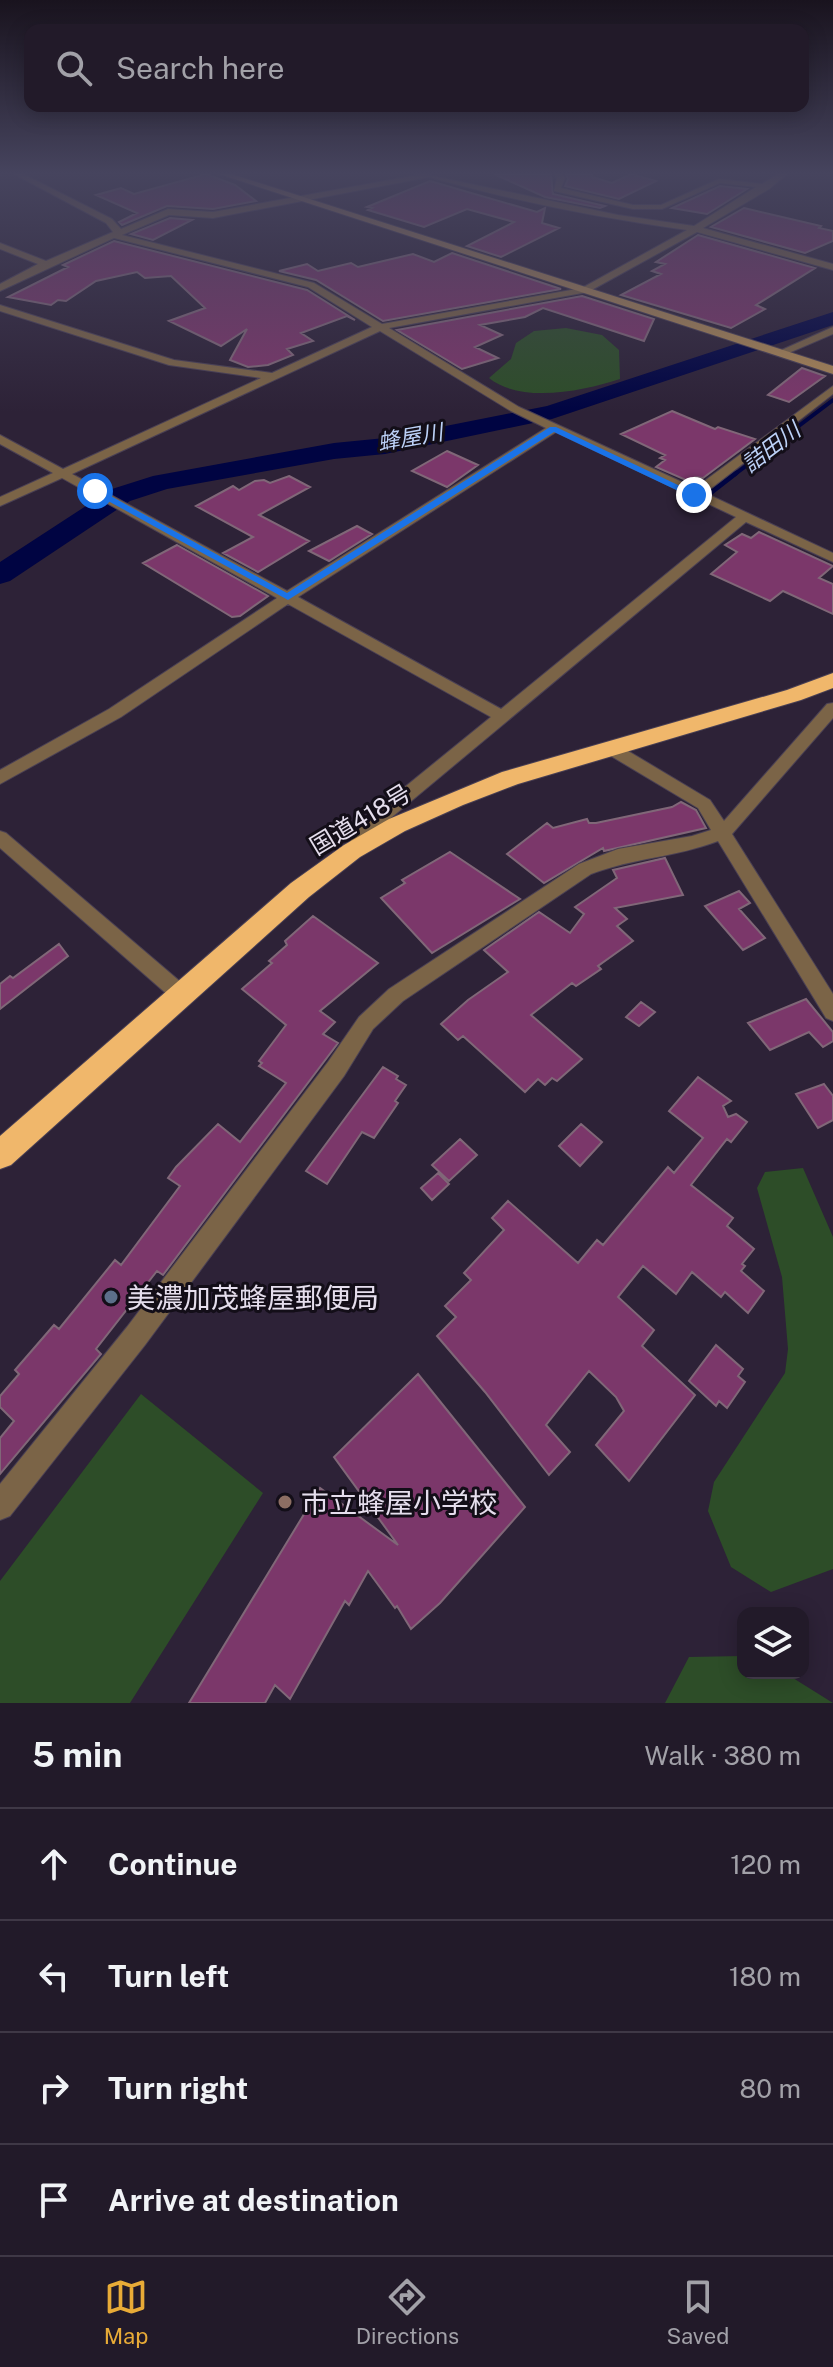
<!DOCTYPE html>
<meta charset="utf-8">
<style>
body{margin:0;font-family:"Public Sans","Noto Sans JP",sans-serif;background:#2a2331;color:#f1f3f6}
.controls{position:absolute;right:24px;bottom:24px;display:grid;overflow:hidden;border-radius:16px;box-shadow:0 4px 20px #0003}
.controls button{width:72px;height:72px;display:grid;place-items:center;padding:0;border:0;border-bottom:2px solid #3f3846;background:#221a29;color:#f1f3f6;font:40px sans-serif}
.stop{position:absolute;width:24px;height:24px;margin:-18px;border:6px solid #1a73e8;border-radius:50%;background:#fff}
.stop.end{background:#1a73e8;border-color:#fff;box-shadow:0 2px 8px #0008}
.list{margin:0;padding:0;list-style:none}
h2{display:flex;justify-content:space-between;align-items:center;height:104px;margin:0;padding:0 32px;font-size:34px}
h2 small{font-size:26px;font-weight:400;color:#a2a1a8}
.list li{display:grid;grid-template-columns:52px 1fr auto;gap:24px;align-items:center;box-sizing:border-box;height:112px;padding:0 32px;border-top:2px solid #3f3846}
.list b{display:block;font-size:30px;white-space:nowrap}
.list em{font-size:26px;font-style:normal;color:#a2a1a8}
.icon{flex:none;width:44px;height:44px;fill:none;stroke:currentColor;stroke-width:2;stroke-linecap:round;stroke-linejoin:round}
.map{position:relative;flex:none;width:833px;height:1703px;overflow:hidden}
.search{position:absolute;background:#221a29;box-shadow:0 4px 20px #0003;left:24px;right:24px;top:24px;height:88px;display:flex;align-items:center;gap:20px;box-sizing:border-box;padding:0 28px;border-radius:16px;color:#a2a1a8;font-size:30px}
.sheet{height:552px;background:#221a29}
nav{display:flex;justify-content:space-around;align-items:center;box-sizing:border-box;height:112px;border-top:2px solid #3f3846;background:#221a29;font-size:22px;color:#a2a1a8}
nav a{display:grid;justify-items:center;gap:4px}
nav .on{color:#e8ab37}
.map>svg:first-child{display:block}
.green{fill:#2d4d28}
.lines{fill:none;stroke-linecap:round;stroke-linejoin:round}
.stream-far1{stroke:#000442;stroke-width:4}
.stream{stroke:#000442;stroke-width:5}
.river{fill:#000442;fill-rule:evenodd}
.building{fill:#7b376a;stroke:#806778;stroke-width:2}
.street-casing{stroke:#4a4054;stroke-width:2}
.secondary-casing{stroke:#4a4054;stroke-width:2}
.highway-casing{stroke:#4a4054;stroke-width:2}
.street{fill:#7b6447;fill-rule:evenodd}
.secondary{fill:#aa8656;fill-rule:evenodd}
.highway{fill:#f0b76b;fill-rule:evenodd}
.route{fill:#1a73e8}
.service-dot{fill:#5c6f8a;stroke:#130e18;stroke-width:3}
.education-dot{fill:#8d6e63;stroke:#130e18;stroke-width:3}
.labels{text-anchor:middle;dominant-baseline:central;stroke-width:6;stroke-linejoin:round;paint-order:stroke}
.far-water-label{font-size:22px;font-style:italic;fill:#bcd1f7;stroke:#130e18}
.street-label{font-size:24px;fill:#e5deed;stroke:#130e18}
.near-poi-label{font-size:28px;fill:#e5deed;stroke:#130e18;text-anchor:start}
</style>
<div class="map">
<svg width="833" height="1703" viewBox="0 0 833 1703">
<rect width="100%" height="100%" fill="#2d2237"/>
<path class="green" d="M566,328L602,335L619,350L620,379C584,391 521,404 489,378L511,359L516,343L534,331Z
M803,1168L833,1237V1569L771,1592L731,1567L708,1511L714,1482L785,1373L788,1349L782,1277L757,1188L765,1172Z
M141,1394L263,1493L130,1703H0V1581Z
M743,1656V1673H785L833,1703H665L689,1657Z"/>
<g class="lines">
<path class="stream-far1" d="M734,475L833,400"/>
<path class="stream" d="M709,494L736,473"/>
<path class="river" d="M833,312V325L552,419L385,454L334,459L167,489L130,501L10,581L0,584V562L112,489L153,476L334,443L385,438L547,406Z"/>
</g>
<path class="building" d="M206,174L235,185L256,201L213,209L167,206L122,225L119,222L137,213L96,195L121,188L134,194Z
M494,174H551L553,194L605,206L600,208L545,197Z
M566,174H592V177L612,183L631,174L656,181L619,199L565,186L568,179Z
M430,181L537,212L545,208L542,223L559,228L501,257L467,246L514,222L467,209L424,227L368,210L372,208L367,207Z
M720,186L747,189L707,214L672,208Z
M744,208L821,226L819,228L833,231V241L805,253L711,227Z
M170,218L192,220L153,240L131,234Z
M698,235L815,268L756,305L765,309L731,328L621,295L661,274L652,271L665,264L656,262Z
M114,241L307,290L355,320L347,316L301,333L313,341L287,349L293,355L268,365L248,367L230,360L247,329L221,346L169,321L205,308L171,276L145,278L137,272L96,281L66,301L58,300L51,305L8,297L68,267L63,265Z
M452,253L561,289L383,321L316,280L279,271L307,264L318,271L351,263L358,267L413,254L434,262Z
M582,296L654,319L644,341L543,308L525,317L480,325L502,335L475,347L498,358L462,369L397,330Z
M802,368L825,376L789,402L768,395Z
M672,411L715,429L718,427L755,439L703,478L695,477L688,481L656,467L665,460L660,458L665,455L621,434Z
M447,451L478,465L447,487L412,471Z
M289,476L310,487L259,515L309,541L258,572L223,553L253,537L196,506L233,486L239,490L255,481L264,480L270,483Z
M357,526L372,534L329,561L309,551Z
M759,532L833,566L819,578L833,584V614L783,591L770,601L711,574L737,552L725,545L742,534L751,538Z
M177,545L268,596L240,616L232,617L143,563Z
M681,802L696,810L706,828L604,851L603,848L544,883L507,854L547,823L553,828L587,819L589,823H596L672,807Z
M450,852L520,899L432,953L381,898L405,883L402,880Z
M665,858L683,895L615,908L627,919L617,926L633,941L598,966L601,969L576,986L572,983L531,1015L582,1059L557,1081L552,1078L545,1085L538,1079L525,1092L463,1036L458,1040L441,1024L468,1000L508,972L484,950L539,912L570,933L584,914L575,907L617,878L613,870Z
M739,891L750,903L739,909L765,938L743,950L705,906Z
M313,916L378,963L320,1011L335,1022L323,1034L338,1043L163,1275L157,1271L96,1349L101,1354L0,1474V1438L14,1421L0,1407V1396L19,1374L15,1370L54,1325L59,1329L115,1260L121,1265L180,1186L168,1178L176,1167L218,1124L240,1142L286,1083L259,1066L262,1063L259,1061L286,1025L242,989L272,963L269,961L287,945L285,941Z
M59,944L68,956L0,1009V984L10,976L13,978Z
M806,999L833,1032V1041L823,1047L809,1032L770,1050L748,1023Z
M641,1002L655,1012L639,1026L626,1017Z
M383,1067L398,1076L396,1079L406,1085L395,1101L398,1103L374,1138L362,1132L327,1184L306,1171Z
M698,1077L731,1101L723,1106L728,1117L736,1114L747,1122L731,1142L727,1139L691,1185L733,1218L727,1226L754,1249L742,1264L745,1266L741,1271L764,1291L748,1313L725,1292L721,1297L692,1272L676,1294L643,1266L618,1297L654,1330L642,1346L695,1395L629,1481L596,1445L624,1411L616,1397L589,1371L546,1425L570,1452L549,1475L485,1392L437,1336L456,1317L445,1306L471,1280L464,1273L504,1230L492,1218L508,1201L578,1263L597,1240L603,1245L668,1167L674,1173L703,1138L669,1111Z
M824,1084L833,1096V1120L818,1128L796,1094Z
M581,1124L602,1142L580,1166L559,1146Z
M460,1139L477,1155L449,1181L432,1165Z
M438,1173L449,1184L432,1200L421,1188Z
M716,1345L743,1369L738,1376L745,1382L727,1408L719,1401L716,1406L689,1381Z
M418,1374L525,1507L440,1603L411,1629L397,1606L395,1608L368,1571L349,1605L345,1601L290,1699L275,1685L265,1703H189L320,1488L398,1545L334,1457Z"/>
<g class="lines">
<g class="street-casing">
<path id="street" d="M14,174H23L112,219L121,229L168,209L213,212L423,174L618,215L694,226L756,187L720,183L662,209H633L554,191L557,178L554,174H562L565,178L561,188L633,205H661L719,179L762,184L778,174H787L769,189L703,228L833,264V270L697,232L588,292L389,328L519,407L695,488L833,386V394L705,493L833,553V562L746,522L380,827C371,839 362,860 346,856L343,851L368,817L491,717L288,604L121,717L0,784V770L109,709L277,598L62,478L0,506V497L53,473L0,444V435L63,469L261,378L169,365L0,311V305L174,360L272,373L372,327L308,287L114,238L0,291V284L38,264L0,249V243L46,261L113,232L106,223ZM429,177C514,201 600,218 687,230L582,288L382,324L314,283L122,235L169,215L213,218ZM380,331L511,411L546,428L287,591L72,474ZM556,432L736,517L501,709L298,597Z
M833,327V334L784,355L775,353Z
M833,703V718L732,834L833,994V1021L826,1018L718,841C677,857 633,858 591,874L403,1001L373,1029L344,1076L145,1345L10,1516L0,1520V1484L127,1327L328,1062L359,1017L389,989L579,864L618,849L692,836L711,830L698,808L606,753L604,749L606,745H618L710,800L724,821L827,704Z
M0,831L6,833L190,990L193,996L190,1002L183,1005L176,1002L0,848Z"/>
</g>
<g class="secondary-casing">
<path id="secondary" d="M219,174H231L833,366V374Z"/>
</g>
<g class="highway-casing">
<path id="highway" d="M833,673V688L801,700L518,784L463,805L405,831L360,857L309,897L11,1165L0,1169V1136L291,883L344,845L389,819L502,772L787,690Z"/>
</g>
<use href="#street" class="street"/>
<use href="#secondary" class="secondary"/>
<use href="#highway" class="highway"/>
</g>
<linearGradient id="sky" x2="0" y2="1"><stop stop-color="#19131e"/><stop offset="0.42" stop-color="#46445e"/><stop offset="1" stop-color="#46445e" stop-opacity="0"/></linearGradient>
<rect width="833" height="412" fill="url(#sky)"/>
<path class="route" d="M550,427H556L699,495L691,497L554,432L288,600L90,491L98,489L287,593Z"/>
<circle class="service-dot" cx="111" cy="1297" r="8"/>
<circle class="education-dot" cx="285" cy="1502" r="8"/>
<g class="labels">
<g class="far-water-label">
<text transform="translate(410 437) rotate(-10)">蜂屋川</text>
<text transform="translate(771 447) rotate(-37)">詰田川</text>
</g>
<g class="street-label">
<text transform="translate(360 819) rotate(-31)">国道418号</text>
</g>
<g class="near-poi-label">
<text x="127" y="1297">美濃加茂蜂屋郵便局</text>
<text x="301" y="1502">市立蜂屋小学校</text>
</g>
</g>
</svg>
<div class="controls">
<button><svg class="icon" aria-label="layers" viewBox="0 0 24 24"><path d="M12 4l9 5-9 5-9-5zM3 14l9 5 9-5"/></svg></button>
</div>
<div class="stop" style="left:95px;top:491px"></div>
<div class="stop end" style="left:694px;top:495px"></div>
<div class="search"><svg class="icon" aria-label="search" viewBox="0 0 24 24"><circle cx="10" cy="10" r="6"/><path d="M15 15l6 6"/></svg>Search here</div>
</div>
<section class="sheet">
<h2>5 min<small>Walk · 380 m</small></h2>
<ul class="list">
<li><svg class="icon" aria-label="ahead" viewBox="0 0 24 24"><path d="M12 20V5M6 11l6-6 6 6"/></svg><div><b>Continue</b></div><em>120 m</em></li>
<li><svg class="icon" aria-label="left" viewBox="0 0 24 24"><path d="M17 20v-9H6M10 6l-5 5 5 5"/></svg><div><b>Turn left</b></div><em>180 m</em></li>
<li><svg class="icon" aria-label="right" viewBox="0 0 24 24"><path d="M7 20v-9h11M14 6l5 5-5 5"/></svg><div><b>Turn right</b></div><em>80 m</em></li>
<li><svg class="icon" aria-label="arrive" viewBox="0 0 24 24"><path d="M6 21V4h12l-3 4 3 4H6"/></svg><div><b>Arrive at destination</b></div></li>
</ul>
</section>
<nav>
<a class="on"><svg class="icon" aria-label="map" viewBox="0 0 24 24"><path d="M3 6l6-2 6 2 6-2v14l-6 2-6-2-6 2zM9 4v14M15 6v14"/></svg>Map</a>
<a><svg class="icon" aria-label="directions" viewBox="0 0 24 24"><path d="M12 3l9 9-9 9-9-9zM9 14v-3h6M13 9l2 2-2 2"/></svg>Directions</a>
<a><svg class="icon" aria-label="saved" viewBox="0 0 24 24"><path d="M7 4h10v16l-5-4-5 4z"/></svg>Saved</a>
</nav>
